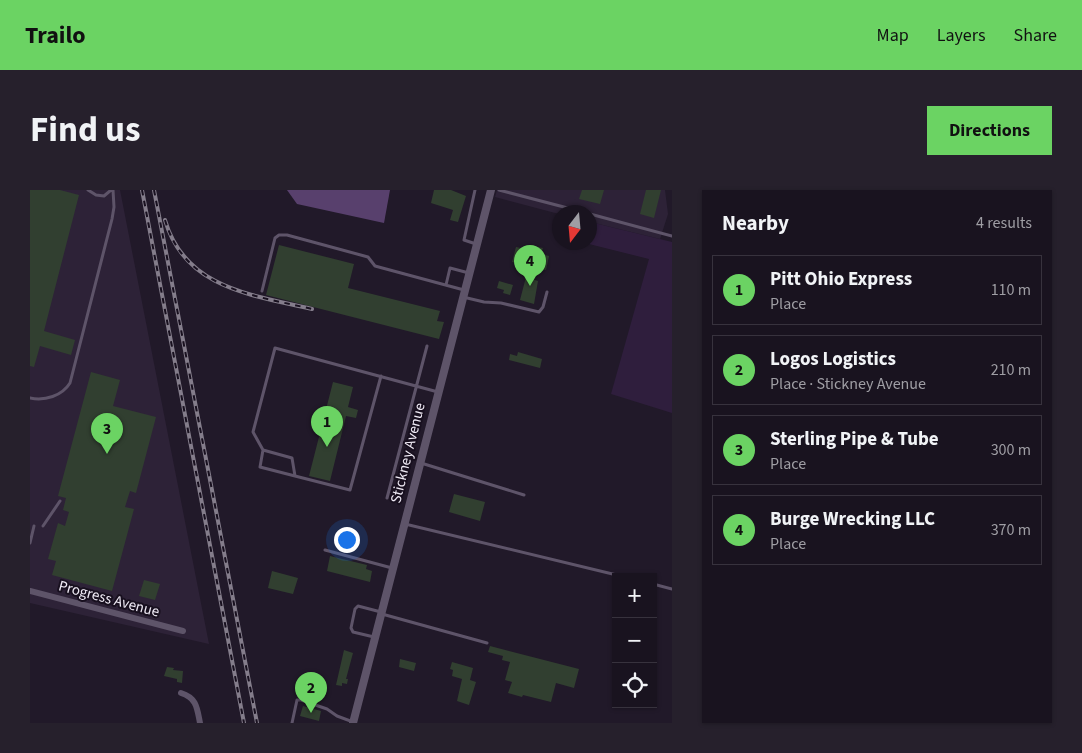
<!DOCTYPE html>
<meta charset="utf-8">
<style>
body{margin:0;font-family:"Source Sans 3",sans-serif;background:#26202c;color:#f1f3f6}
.controls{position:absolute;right:15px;bottom:15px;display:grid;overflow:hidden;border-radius:0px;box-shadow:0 1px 4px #0004}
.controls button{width:45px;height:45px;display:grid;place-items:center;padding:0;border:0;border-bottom:1px solid #37323d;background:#19131f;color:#f1f3f6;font:25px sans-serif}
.compass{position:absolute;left:522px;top:15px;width:45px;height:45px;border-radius:50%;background:#19131f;box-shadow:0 1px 4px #0004;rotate:196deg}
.you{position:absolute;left:316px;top:349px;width:18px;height:18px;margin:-12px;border:4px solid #fff;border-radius:50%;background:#1a73e8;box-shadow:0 0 0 8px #1a73e833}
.badge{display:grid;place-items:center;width:32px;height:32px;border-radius:50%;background:#6bd363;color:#111;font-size:16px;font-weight:700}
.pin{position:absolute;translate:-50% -41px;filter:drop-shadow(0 1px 2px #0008)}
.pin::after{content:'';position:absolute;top:26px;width:18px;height:15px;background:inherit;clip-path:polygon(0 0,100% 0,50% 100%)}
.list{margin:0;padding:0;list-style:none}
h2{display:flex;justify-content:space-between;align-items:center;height:65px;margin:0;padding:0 20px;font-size:21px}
h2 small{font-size:16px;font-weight:400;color:#9f9ea4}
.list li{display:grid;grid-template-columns:32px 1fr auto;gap:15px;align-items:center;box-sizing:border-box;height:70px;margin:0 10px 10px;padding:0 10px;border:1px solid #37323d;border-radius:0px}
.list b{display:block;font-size:19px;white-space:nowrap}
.list p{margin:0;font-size:16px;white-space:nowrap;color:#9f9ea4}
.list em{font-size:16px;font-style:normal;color:#9f9ea4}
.icon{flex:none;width:28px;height:28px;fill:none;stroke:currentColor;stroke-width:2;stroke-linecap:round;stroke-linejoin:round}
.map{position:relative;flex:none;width:642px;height:533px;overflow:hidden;border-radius:0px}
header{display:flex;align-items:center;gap:30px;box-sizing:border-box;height:70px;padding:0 25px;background:#6bd363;color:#111}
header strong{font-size:24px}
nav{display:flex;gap:28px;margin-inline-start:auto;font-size:18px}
.intro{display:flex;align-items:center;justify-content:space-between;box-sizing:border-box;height:120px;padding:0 30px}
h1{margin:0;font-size:35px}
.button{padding:12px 22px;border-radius:0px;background:#6bd363;color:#111;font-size:18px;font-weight:700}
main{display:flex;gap:30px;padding:0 30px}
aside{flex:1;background:#19131f;border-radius:0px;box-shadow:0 1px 4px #0004}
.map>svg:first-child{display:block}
.built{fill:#2d2237}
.green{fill:#2f1e3d}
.water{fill:#58406d}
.building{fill:#313f30}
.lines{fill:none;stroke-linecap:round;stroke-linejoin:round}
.service{stroke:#5e5469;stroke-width:3}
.minor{stroke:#5e5469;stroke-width:6}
.tertiary{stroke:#5e5469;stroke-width:8}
.rail-casing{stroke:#847d8b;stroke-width:4}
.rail{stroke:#18101f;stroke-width:2;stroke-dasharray:5.5;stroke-linecap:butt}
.labels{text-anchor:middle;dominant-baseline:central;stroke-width:4;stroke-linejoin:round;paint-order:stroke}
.street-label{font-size:15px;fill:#f0ebf6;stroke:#18101f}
</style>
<header>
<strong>Trailo</strong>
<nav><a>Map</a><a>Layers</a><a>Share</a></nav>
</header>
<div class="intro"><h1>Find us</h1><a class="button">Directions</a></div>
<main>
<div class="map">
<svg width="642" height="533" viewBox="0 0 642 533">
<rect width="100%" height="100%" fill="#211929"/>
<path class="built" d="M0,0H90L179,454L0,413Z
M467,0H635L638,24L630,49L560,32V22H530L529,24L465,7Z"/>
<path class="green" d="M560,32L642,52V223L581,204L619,69L555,53L560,52Z"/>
<path class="water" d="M257,0H360L354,33L267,14Z"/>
<path class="building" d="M0,0H30L49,5L14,141L45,150L41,165L10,156L4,177L0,176Z
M404,0H421L436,6L428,32L420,30L423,20L401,13Z
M552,0H574L570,14L549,9Z
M616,0H631L624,28L610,24Z
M249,55L324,74L318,98L410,121L407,131L414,132L409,149L236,105Z
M502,56L513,58L511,64L519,66L516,80L482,72L486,57L501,60Z
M496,87L508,91L504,114L490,110Z
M469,91L483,95L480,105L473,103L474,100L467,98Z
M488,162L512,169L510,178L479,170L480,164L487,166Z
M61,182L90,190L83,216L126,227L106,303L100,301L95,317L104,319L82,401L22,385L26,371L18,369L28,333L35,336L39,322L33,320L36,308L28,306Z
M303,192L323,197L318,217L328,220L326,228L316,226L300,291L279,286Z
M424,304L455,312L450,331L419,322Z
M300,366L337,375L336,379L342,381L340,392L297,381Z
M242,381L268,388L263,404L238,398Z
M114,390L130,394L125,410L109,406Z
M460,456L549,479L544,498L526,493L521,512L493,505L492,507L478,503L482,492L475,490L480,472L472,470L473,466L458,462Z
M314,460L323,463L316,489H318L317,494L312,493V496L306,495Z
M370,469L386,473L384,481L369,477Z
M422,472L443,478L440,490L446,492L439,515L427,511L432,489L422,486L423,480L420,479Z
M137,477L144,478L143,480L153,481L152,493L147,492V489L134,486Z
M273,516L291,521L289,531L270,526Z"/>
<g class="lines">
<path class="service" d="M58,0L66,5L74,6L81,0
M445,0L434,50L446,54
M469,0L553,22
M560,24L642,46
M416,95L420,78L439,83
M232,101L245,48L249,45H257L338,67L345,76L434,100
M433,107L454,112L471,113L509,122L513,117L517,102
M351,186L320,300L265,286L262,268L233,260L223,242L245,158L408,202
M0,208C15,211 32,206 40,193L82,29L84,17L83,0
M233,260L230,277L265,286
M391,273L494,305
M357,308L397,156
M375,334L595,387
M13,336L30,311
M0,353L4,336
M295,360L362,378
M623,394L642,399
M352,424L457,453
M344,447L323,442L321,438L325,419L328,416L351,422
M262,533L267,510H271L297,519L307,526L323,532"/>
<path class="minor" d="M0,401L153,441
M151,503C167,508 167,518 170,533"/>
<path class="tertiary" d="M323,533L461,0"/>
<g class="rail-casing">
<path id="rail" d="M112,0L214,533
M124,0L227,533
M135,30C155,99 223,105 282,119"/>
</g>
<use href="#rail" class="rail"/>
</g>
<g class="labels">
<g class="street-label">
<text transform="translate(378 263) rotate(-76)">Stickney Avenue</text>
<text transform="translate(79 409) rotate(15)">Progress Avenue</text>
</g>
</g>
</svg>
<div class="controls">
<button>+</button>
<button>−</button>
<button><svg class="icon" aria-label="locate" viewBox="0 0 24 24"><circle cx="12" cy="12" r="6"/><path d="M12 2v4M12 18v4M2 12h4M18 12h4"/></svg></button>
</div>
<svg class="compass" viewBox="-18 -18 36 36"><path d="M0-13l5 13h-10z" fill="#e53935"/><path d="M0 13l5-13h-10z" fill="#9f9ea4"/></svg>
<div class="you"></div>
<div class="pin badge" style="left:297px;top:257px">1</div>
<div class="pin badge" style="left:281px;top:523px">2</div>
<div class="pin badge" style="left:77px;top:264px">3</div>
<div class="pin badge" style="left:500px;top:96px">4</div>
</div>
<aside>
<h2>Nearby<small>4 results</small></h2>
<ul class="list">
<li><span class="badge">1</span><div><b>Pitt Ohio Express</b><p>Place</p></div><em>110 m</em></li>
<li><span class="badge">2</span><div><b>Logos Logistics</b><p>Place · Stickney Avenue</p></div><em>210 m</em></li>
<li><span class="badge">3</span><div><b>Sterling Pipe &amp; Tube</b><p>Place</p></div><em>300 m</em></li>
<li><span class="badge">4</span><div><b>Burge Wrecking LLC</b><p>Place</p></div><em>370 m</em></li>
</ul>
</aside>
</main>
